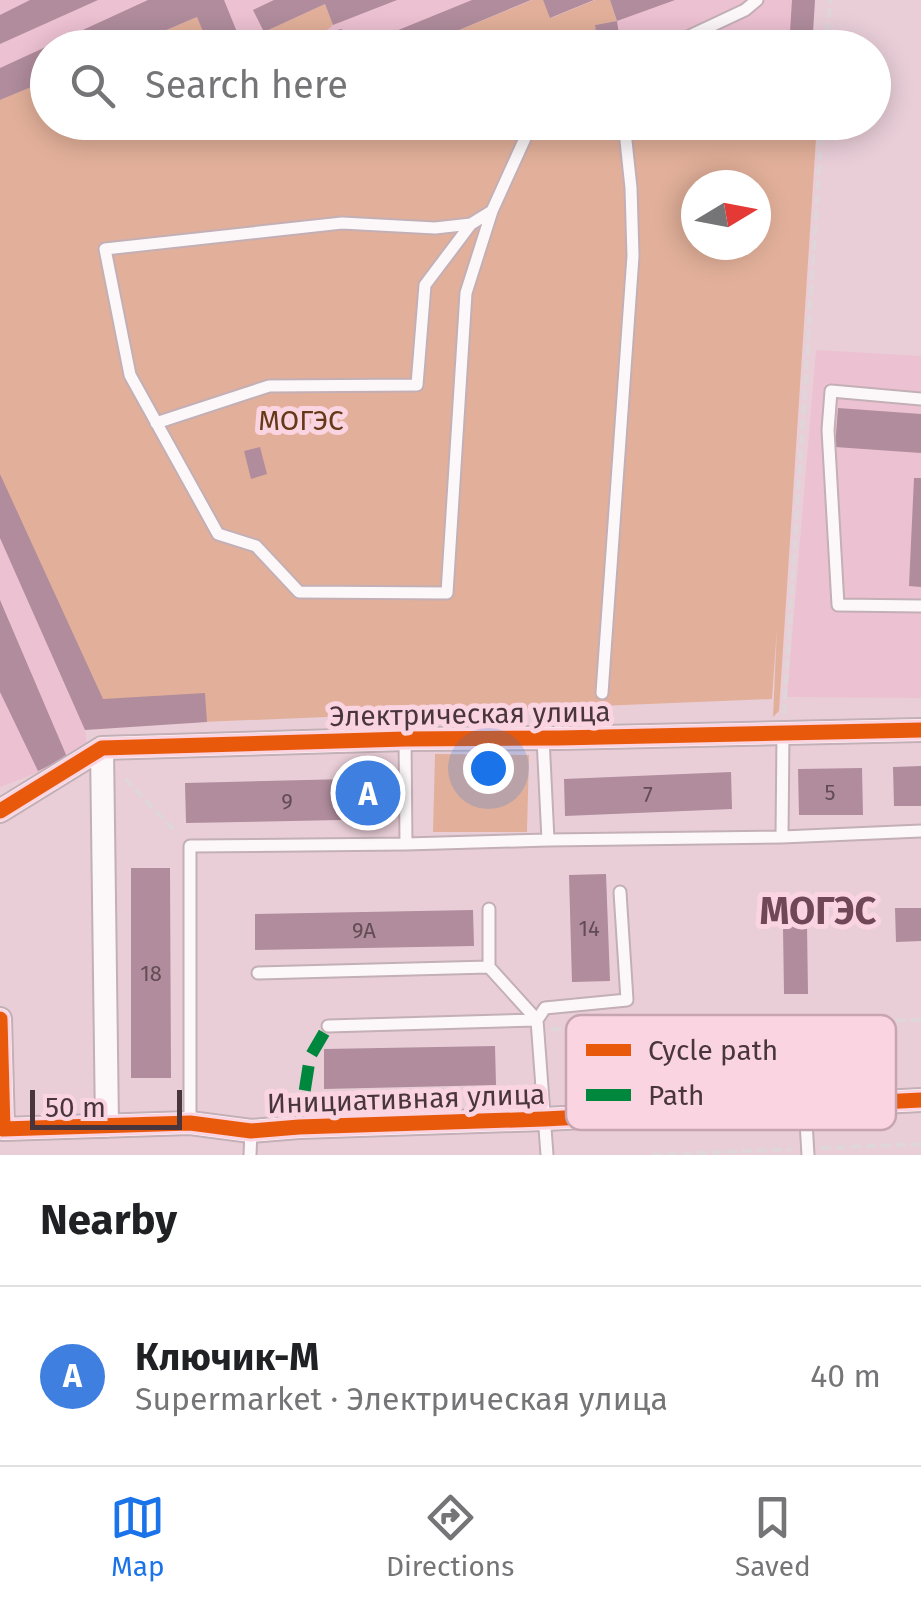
<!DOCTYPE html>
<meta charset="utf-8">
<style>
body{margin:0;font-family:"Fira Sans",sans-serif;background:#f2f2f2;color:#202124}
.compass{position:absolute;left:681px;top:170px;width:90px;height:90px;border-radius:50%;background:#fff;box-shadow:0 5px 25px #0003;rotate:80deg}
.scale{position:absolute;left:30px;bottom:25px;width:152px;box-sizing:border-box;padding-left:10px;border:5px solid #49363d;border-top:0;font-size:28px;line-height:35px;white-space:nowrap;color:#49363d;-webkit-text-stroke:8px #fbd4e2;paint-order:stroke}
.you{position:absolute;left:488px;top:768px;width:35px;height:35px;margin:-25px;border:8px solid #fff;border-radius:50%;background:#1a73e8;box-shadow:0 0 0 15px #1a73e833}
.badge{display:grid;place-items:center;width:65px;height:65px;border-radius:50%;background:#1a73e8;color:#fff;font-size:32px;font-weight:700}
.pin{position:absolute;translate:-50% -50%;border:5px solid #fff;box-shadow:0 2px 10px #0006}
.list{margin:0;padding:0;list-style:none}
h2{display:flex;justify-content:space-between;align-items:center;height:130px;margin:0;padding:0 40px;font-size:42px}
h2 small{font-size:32px;font-weight:400;color:#757577}
.list li{display:grid;grid-template-columns:65px 1fr auto;gap:30px;align-items:center;box-sizing:border-box;height:180px;padding:0 40px;border-top:2px solid #e0e0e0}
.list b{display:block;font-size:38px;white-space:nowrap}
.list p{margin:0;font-size:32px;white-space:nowrap;color:#757577}
.list em{font-size:32px;font-style:normal;color:#757577}
.icon{flex:none;width:55px;height:55px;fill:none;stroke:currentColor;stroke-width:2;stroke-linecap:round;stroke-linejoin:round}
.map{position:relative;flex:none;width:921px;height:1155px;overflow:hidden}
.search{position:absolute;background:#fff;box-shadow:0 5px 25px #0003;left:30px;right:30px;top:30px;height:110px;display:flex;align-items:center;gap:25px;box-sizing:border-box;padding:0 35px;border-radius:55px;color:#757577;font-size:38px}
.sheet{height:310px;background:#fff}
nav{display:flex;justify-content:space-around;align-items:center;box-sizing:border-box;height:140px;border-top:2px solid #e0e0e0;background:#fff;font-size:28px;color:#757577}
nav a{display:grid;justify-items:center;gap:5px}
nav .on{color:#1a73e8}
.map>svg:first-child{display:block}
.built{fill:#ecc1d1}
.green{fill:#e2b09a;fill-rule:evenodd}
.building{fill:#b08c9c}
.lines{fill:none;stroke-linecap:round;stroke-linejoin:round}
.lane-casing{stroke:#c3afb6;stroke-width:15}
.street-casing{stroke:#c3afb6;stroke-width:26}
.path{stroke:#ded6d9;stroke-width:4;stroke-dasharray:10 5;stroke-linecap:butt}
.lane{stroke:#fcf8f9;stroke-width:11}
.street{stroke:#fcf8f9;stroke-width:22}
.quiet{stroke:#00873e;stroke-width:12;stroke-dasharray:25 12;stroke-linecap:butt}
.cycleway-casing{stroke:#fbd4e2;stroke-width:21}
.cycleway{stroke:#e8590c;stroke-width:15}
.labels{text-anchor:middle;dominant-baseline:central;stroke-width:10;stroke-linejoin:round;paint-order:stroke}
.number-label{font-size:22px;fill:#634c55}
.park-label{font-size:28px;fill:#653917;stroke:#fbd4e2}
.street-label{font-size:28px;fill:#49363d;stroke:#fbd4e2}
.district-label{font-size:38px;font-weight:bold;fill:#6f4756;stroke:#fbd4e2}
.key{fill:#fbd4e2;stroke:#c6a5b0;stroke-width:2.5}
.key-label{font-size:28px;fill:#49363d}
</style>
<div class="map">
<svg width="921" height="1155" viewBox="0 0 921 1155">
<rect width="100%" height="100%" fill="#e9ced8"/>
<path class="built" d="M0,0H531L416,47H327L323,33L325,5L268,30L214,47H210L196,17L48,48L0,100Z
M610,0H815L812,47H598L595,25L617,21Z
M816,350L921,356V698L787,697Z
M0,474L101,722L85,730L87,746L39,772L0,787Z"/>
<path class="green" d="M532,0H543L551,18L595,0H610L617,21L595,25L598,47L416,48Z
M325,4L333,25L323,33L327,47L214,48L264,32Z
M197,17L210,47L124,48Z
M47,80L48,122L817,123L779,711L773,717L777,628L772,699L103,726L0,475V100ZM696,185H756V245H696Z
M435,754L529,755L527,832H433Z"/>
<path class="building" d="M30,0H98L0,44V15Z
M148,0H224L237,32L209,46L197,17L124,48H48V80L0,100V68Z
M274,0H397L333,25L325,4L264,32L253,10Z
M472,0H531L416,48H384L391,33Z
M543,0H594L550,18Z
M610,0H675L617,21Z
M792,0H815L812,48H789Z
M617,21L621,48H598L595,25Z
M342,29L347,48H327L323,33Z
M838,408L921,414V453L835,447Z
M260,447L267,474L251,479L244,451Z
M0,474L103,699L205,693L207,722L85,730L0,538Z
M914,478H921V587L909,586Z
M0,600L67,757L38,771L0,692Z
M921,766V806H894L893,767Z
M862,768L863,815H799L798,769Z
M731,772L732,809L565,816L564,779Z
M389,778L390,819L186,823L185,783Z
M131,868H170L171,1078H131Z
M606,874L610,981L572,982L569,875Z
M895,908H921V941L896,942Z
M473,910L474,946L255,950V914Z
M807,925L808,994H784L783,926Z
M495,1046L496,1085L324,1089V1049Z"/>
<g class="lines">
<g class="lane-casing">
<path id="lane" d="M664,48L745,10L757,0
M471,224L435,228L342,223L105,249L130,375L218,534L256,546L299,592L447,593L466,293L492,211
M921,399L831,391L828,430L838,605L921,606
M156,423L269,386L417,385L425,285L471,224L492,211L527,134L546,122
M602,693L633,256L631,188L624,122
M783,734L782,837L921,831
M543,738L548,840L782,837
M406,844L548,840
M489,909V967L537,1020L545,1008L627,1000L620,892
M258,973L489,967
M328,1026L537,1020L547,1155
M805,1105L808,1155
M190,1123V846L406,844L405,739
M250,1155L251,1131"/>
</g>
<g class="street-casing">
<path id="street" d="M102,748L107,1126
M0,811L102,748L405,739L559,738L921,730
M0,1019L3,1129L190,1123L251,1131L299,1127L544,1119L921,1100"/>
</g>
<path class="path" d="M827,48L830,0
M784,714L822,122
M125,779L178,834
M551,1029L921,1020
M821,1148L921,1144
M652,1155L791,1149"/>
<use href="#lane" class="lane"/>
<use href="#street" class="street"/>
<path class="quiet" d="M299,1127L310,1057L328,1026"/>
<g class="cycleway-casing">
<path id="cycleway" d="M0,811L102,748L405,739L559,738L921,730
M0,1019L3,1129L190,1123L251,1131L299,1127L544,1119L921,1100"/>
</g>
<use href="#cycleway" class="cycleway"/>
</g>
<g class="labels">
<g class="number-label">
<text x="830" y="792">5</text>
<text x="648" y="794">7</text>
<text x="287" y="801">9</text>
<text x="589" y="928">14</text>
<text x="364" y="930">9А</text>
<text x="151" y="973">18</text>
</g>
<g class="park-label">
<text x="301" y="420">МОГЭС</text>
</g>
<g class="street-label">
<text transform="translate(470 714) rotate(-1)">Электрическая улица</text>
<text transform="translate(406 1099) rotate(-2)">Инициативная улица</text>
</g>
<g class="district-label">
<text x="818" y="911">МОГЭС</text>
</g>
</g>
<rect x="566" y="1015" width="330" height="115" rx="15" class="key"/>
<rect x="586" y="1044" width="45" height="12" fill="#e8590c"/>
<rect x="586" y="1089" width="45" height="12" fill="#00873e"/>
<g class="key-label">
<text x="648" y="1060">Cycle path</text>
<text x="648" y="1105">Path</text>
</g>
</svg>
<svg class="compass" viewBox="-18 -18 36 36"><path d="M0-13l5 13h-10z" fill="#e53935"/><path d="M0 13l5-13h-10z" fill="#757577"/></svg>
<div class="scale">50 m</div>
<div class="you"></div>
<div class="pin badge" style="left:368px;top:793px;background:#3f7fe0">A</div>
<div class="search"><svg class="icon" aria-label="search" viewBox="0 0 24 24"><circle cx="10" cy="10" r="6"/><path d="M15 15l6 6"/></svg>Search here</div>
</div>
<section class="sheet">
<h2>Nearby<small></small></h2>
<ul class="list">
<li><span class="badge" style="background:#3f7fe0">A</span><div><b>Ключик-М</b><p>Supermarket · Электрическая улица</p></div><em>40 m</em></li>
</ul>
</section>
<nav>
<a class="on"><svg class="icon" aria-label="map" viewBox="0 0 24 24"><path d="M3 6l6-2 6 2 6-2v14l-6 2-6-2-6 2zM9 4v14M15 6v14"/></svg>Map</a>
<a><svg class="icon" aria-label="directions" viewBox="0 0 24 24"><path d="M12 3l9 9-9 9-9-9zM9 14v-3h6M13 9l2 2-2 2"/></svg>Directions</a>
<a><svg class="icon" aria-label="saved" viewBox="0 0 24 24"><path d="M7 4h10v16l-5-4-5 4z"/></svg>Saved</a>
</nav>
